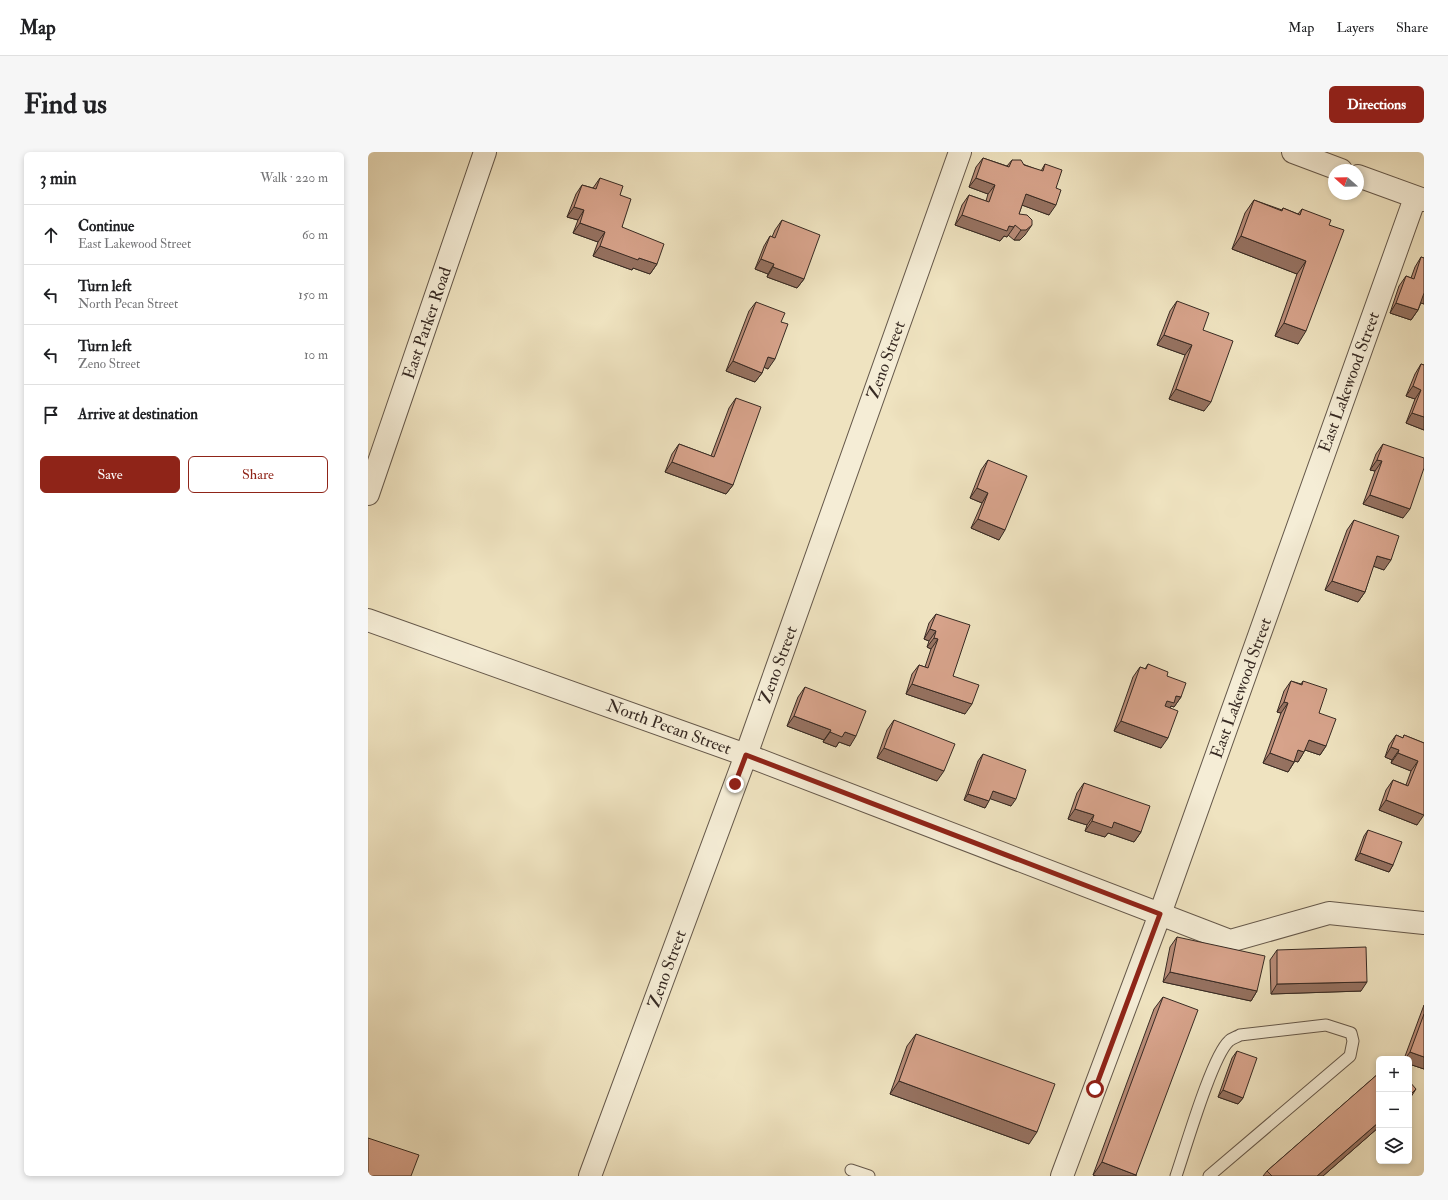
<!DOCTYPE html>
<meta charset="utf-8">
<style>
body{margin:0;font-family:"IM FELL Double Pica",serif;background:#f6f6f6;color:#202124}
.controls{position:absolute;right:12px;bottom:12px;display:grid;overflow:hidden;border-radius:6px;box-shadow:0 2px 6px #0003}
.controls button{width:36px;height:36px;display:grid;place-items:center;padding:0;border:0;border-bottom:1px solid #e0e0e0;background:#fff;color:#202124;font:20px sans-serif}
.compass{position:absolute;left:960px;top:12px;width:36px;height:36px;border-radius:50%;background:#fff;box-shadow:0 2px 6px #0003;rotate:290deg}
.stop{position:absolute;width:12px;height:12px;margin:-9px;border:3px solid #8f2418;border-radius:50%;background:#fff}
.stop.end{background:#8f2418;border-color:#fff;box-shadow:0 1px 4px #0008}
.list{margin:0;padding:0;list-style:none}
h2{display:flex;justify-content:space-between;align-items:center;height:52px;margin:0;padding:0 16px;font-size:17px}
h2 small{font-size:13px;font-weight:400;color:#757577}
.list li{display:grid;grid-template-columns:26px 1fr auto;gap:12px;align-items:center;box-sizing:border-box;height:60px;padding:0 16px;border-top:1px solid #e0e0e0}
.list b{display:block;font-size:15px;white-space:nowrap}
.list p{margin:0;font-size:13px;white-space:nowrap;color:#757577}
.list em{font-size:13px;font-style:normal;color:#757577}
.actions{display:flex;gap:8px;padding:12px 16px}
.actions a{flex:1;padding:9px 0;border:1px solid #8f2418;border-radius:6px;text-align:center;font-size:14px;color:#8f2418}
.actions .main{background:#8f2418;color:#fff}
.icon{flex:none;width:22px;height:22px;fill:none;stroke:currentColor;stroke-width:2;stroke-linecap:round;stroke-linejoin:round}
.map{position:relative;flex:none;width:1056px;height:1024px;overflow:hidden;border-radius:6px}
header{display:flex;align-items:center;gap:24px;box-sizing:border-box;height:56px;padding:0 20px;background:#fff;border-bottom:1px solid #e0e0e0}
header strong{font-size:19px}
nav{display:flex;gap:22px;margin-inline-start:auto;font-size:14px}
.intro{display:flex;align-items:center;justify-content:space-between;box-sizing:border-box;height:96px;padding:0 24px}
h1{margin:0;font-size:28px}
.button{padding:10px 18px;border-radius:6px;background:#8f2418;color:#fff;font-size:14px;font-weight:700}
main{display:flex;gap:24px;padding:0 24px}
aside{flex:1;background:#fff;border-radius:6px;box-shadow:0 2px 6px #0003}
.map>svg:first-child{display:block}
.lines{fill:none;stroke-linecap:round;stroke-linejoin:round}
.lane-casing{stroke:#65584a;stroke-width:13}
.street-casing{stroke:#65584a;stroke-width:24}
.lane{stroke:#f5edd6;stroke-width:11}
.street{stroke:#f5edd6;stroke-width:22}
.wall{fill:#b98c78;stroke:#372a23}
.shaded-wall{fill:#967261;stroke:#372a23}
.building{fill:#d7a38b;stroke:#372a23}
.route{stroke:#8f2418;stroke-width:5}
.labels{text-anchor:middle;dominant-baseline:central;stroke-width:3.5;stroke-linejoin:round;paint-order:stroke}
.street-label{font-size:17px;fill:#372a23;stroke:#f5edd6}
</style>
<header>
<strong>Map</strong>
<nav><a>Map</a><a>Layers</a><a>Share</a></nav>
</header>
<div class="intro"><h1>Find us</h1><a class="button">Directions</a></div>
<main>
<aside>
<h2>3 min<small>Walk · 220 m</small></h2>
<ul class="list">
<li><svg class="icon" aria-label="ahead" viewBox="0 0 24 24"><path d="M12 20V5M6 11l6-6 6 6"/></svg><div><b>Continue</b><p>East Lakewood Street</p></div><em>60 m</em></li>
<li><svg class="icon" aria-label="left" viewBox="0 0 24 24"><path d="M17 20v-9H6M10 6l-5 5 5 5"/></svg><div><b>Turn left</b><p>North Pecan Street</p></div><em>150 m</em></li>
<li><svg class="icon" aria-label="left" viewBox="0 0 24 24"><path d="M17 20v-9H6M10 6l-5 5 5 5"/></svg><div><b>Turn left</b><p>Zeno Street</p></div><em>10 m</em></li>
<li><svg class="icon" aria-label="arrive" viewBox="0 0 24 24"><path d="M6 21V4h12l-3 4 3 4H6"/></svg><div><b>Arrive at destination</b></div></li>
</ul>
<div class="actions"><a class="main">Save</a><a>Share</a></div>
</aside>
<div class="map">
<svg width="1056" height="1024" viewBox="0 0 1056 1024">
<rect width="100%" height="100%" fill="#efe3c0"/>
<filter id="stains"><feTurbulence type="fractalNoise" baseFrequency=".005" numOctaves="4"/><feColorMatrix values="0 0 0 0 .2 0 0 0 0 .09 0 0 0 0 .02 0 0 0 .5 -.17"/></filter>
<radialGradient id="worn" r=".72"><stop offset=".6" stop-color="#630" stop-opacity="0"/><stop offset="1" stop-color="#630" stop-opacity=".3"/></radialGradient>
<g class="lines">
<g class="lane-casing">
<path id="lane" d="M483,1018L501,1024
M808,1024C817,998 844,904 861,889C864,886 869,885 872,883L958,873L983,881L985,889L982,904L841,1024"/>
</g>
<g class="street-casing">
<path id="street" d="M925,0L973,18
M990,24L1056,48
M0,342L117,0
M0,468L378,603L862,789L961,761L1056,771
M222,1024L378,603L592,0
M694,1024L792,762L1047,46"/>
</g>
<use href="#lane" class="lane"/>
<use href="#street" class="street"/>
</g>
<path class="wall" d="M615,6L639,14L644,8L673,19L677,12L688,36L681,63L654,53L651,62L657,83L652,88H646L640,83L639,85L636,84L632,89L587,73L594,53L601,43L618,49L620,42L601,35L608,15Z
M232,26L252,43L254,75L289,112L282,122L265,116L264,118L225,104L230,90L205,81L210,68L199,65L208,42L214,33L225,36Z
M886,48L914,58L915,56L930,62L934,57L961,73L930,192L907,184L929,122L864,97L877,61Z
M414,68L436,127L429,136L399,125L400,122L387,117L396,94L402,84L404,85L407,78Z
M1053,105L1056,106V152L1053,151L1050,158L1043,168L1022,161L1031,134L1038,124L1043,126L1047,115Z
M809,149L835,178L836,259L801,247L817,203L789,193L802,159Z
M388,150L413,170L400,217L396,215L394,221L387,230L358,219L381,159Z
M1053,212L1056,213V278L1038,271L1047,247L1038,244L1047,222Z
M368,246L365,333L358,342L297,320L304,302L311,292L343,304L361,256Z
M1015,292L1035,366L995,352L1007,319L1002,318L1008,302Z
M620,308L631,388L603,376L614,351L602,346L613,318Z
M986,368L1016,418L1005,414L997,440L990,450L957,438L979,378Z
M568,462L585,524L597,562L538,542L544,522L551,513L557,515L563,497L559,495L561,489L556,487L561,471Z
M780,512L799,524L813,545L806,555L803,554L802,556L793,596L746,579L765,525L772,515L777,517Z
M923,529L933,532L935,529L951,561L958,594L952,603L937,598L930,610L927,609L920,620L895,611L913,561L909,560L916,539Z
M437,535L482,594L471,590L468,595L455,590L456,588L419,574L430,545Z
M526,568L569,629L509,606L519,578Z
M1028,583L1035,586L1036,583L1056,591L1049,673L1011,658L1018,638L1025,628L1038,633L1043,619L1023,611L1024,608L1017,605L1021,593Z
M615,602L643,654L622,646L617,656L596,648L610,609Z
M716,631L773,680L766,690L740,681L737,685L717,679L719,673L700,667L709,641Z
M1000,678L1025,713L1021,720L987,708L996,684Z
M809,785L889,839L883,849L795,830L802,795Z
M909,798L993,839L903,842L902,808Z
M795,845L768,1023V1024H728L725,1023L786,857Z
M1056,853V917L1041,912V907H1036Z
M548,882L661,992L522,942L539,894Z
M869,899L875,946L870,952L850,945L864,906Z
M1011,921V975L955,1024H895L899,1019Z"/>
<path class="shaded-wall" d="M608,26L627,33L620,42L601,35Z
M658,42L688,53L681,63L651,52Z
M206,55L216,58L210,68L199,65Z
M594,63L641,74L646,75L639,85L636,84L632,89L587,73Z
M212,71L237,80L230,90L205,81Z
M664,73L657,83L652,88H646L653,78Z
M873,84L938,109L929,122L864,97Z
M232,94L271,106L289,112L282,122L265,116L264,118L225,104Z
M393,107L406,112L400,122L387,117Z
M405,115L436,127L429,136L399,125Z
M1056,140V152L1050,150Z
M1028,151L1050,158L1043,168L1022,161Z
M916,171L938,179L930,192L907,184Z
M796,183L824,193L817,203L789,193Z
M400,205L407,207L400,217L393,214Z
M365,209L394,221L387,230L358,219Z
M1045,234L1053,238L1047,247L1038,244Z
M808,237L843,250L836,259L801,247Z
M1044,261L1056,265V278L1038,271Z
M1009,308L1014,309L1007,319L1002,318Z
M304,310L365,333L358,342L297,320Z
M609,336L620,341L614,351L602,346Z
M1002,343L1042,357L1035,366L995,352Z
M610,367L637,378L631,388L603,376Z
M1009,404L1023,408L1016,418L1002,413Z
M964,429L997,440L990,450L957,438Z
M562,477L568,479L561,489L556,487Z
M566,486L570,487L563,497L559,495Z
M544,532L604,552L597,562L538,542Z
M808,544L813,545L806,555L803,554L799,561L793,558L799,549Z
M916,550L920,551L913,561L909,560Z
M426,564L463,578L456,588L419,574Z
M753,569L800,586L793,596L746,579Z
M462,580H477L488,584L482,594L471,590L468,595L455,590Z
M941,588L958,594L952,603L934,597Z
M1023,595L1031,598L1024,608L1017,605Z
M516,596L576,619L569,629L509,606Z
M930,598L936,600L930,610L923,608Z
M902,601L926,610L920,620L895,611Z
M1030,601L1050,609L1043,619L1023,611Z
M625,639L648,647L643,654L620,646Z
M600,642L621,649L617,656L596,648Z
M1018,648L1056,663L1049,673L1011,658Z
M707,657L726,663L719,673L700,667Z
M724,669L746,670L773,680L766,690L740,681L737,685L717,679Z
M992,701L1025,713L1021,720L987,708Z
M802,820L889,839L883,849L795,830Z
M999,830L993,839L903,842L909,832Z
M1042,900L1056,905V917L1041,912V907H1037Z
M531,929L669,980L661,992L522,942Z
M1048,937L1041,948V944Z
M855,938L875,946L870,952L850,945Z
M1011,970V975L955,1024H949Z
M734,1010L768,1023V1024H728L725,1023Z"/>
<path class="building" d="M615,6L641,15L644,8H653L656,13L675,19L677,12L694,18L688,36L693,38L688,53L658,42L651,62L659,63L664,68V73L658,78H653L647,73L646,75L641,74L639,79L594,63L601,43L621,50L627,33L608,26Z
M232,26L255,34L252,43L263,47L254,75L296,92L289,112L271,106L270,108L232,94L237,80L212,71L216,58L206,55L214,33L228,37Z
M886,48L914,59L915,56L932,63L934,57L963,68L961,73L976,78L938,179L916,171L938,109L873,84Z
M414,68L452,83L436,127L405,115L406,112L393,107L402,84L407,86Z
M1053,105L1056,106V141L1050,158L1028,151L1038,124L1046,127Z
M809,149L841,161L835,178L865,189L843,250L808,237L824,193L796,183Z
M388,150L417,161L413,170L420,172L407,207L400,205L394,221L365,209Z
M1053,212L1056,213V265L1044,261L1053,238L1045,234Z
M368,246L393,255L365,333L304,310L311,292L346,305Z
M1015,292L1056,306V316L1042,357L1002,343L1014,309L1009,308Z
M620,308L659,324L637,378L610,367L620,341L609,336Z
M986,368L1031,384L1023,408L1009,404L997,440L964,429Z
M568,462L602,473L585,524L611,533L604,552L544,532L551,513L560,516L570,487L566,486L568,479L562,477Z
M780,512L800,520L799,524L818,531L813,545L808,544L806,551L799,549L797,554L810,559L800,586L753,569L772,515L778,517Z
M923,529L934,533L935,529L959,537L951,561L968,567L958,594L941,588L936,600L930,598L926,610L902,601L920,551L916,550Z
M437,535L498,559L488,584L477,580L474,585L462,580L463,578L426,564Z
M526,568L587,592L576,619L516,596Z
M1028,583L1035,586L1036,583L1056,591V663L1018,648L1025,628L1040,634L1050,609L1030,601L1031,598L1023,595Z
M615,602L658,618L648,647L625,639L621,649L600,642Z
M716,631L782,654L773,680L746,670L744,676L724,669L726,663L707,657Z
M1000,678L1034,690L1025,713L992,701Z
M809,785L897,804L889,839L802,820Z
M998,795L999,830L909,832V798Z
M795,845L830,858L768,1023L734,1010Z
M1056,862V905L1042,900Z
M548,882L687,932L669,980L531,929Z
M869,899L889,906L875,946L855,938Z
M1011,921V970L949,1024H904L899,1019Z
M1041,929L1048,937L1041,944Z
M0,986L51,1003L43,1024H0Z"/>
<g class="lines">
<path class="route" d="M367,632L378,603L792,762L727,937"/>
</g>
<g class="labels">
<g class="street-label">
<text transform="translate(59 171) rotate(-71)">East Parker Road</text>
<text transform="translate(518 208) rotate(-70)">Zeno Street</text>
<text transform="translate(981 230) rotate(-70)">East Lakewood Street</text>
<text transform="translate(410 513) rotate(-70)">Zeno Street</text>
<text transform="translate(873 536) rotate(-70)">East Lakewood Street</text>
<text transform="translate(301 575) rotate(20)">North Pecan Street</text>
<text transform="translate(299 817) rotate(-70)">Zeno Street</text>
</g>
</g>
<rect width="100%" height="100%" filter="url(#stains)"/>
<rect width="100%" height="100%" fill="url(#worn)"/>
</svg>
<div class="controls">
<button>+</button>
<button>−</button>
<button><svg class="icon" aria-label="layers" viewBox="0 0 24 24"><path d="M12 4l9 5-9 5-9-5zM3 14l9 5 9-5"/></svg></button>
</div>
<svg class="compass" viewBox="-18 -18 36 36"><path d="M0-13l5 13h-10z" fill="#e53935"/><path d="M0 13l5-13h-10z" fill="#757577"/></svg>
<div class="stop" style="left:727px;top:937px"></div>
<div class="stop end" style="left:367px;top:632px"></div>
</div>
</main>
